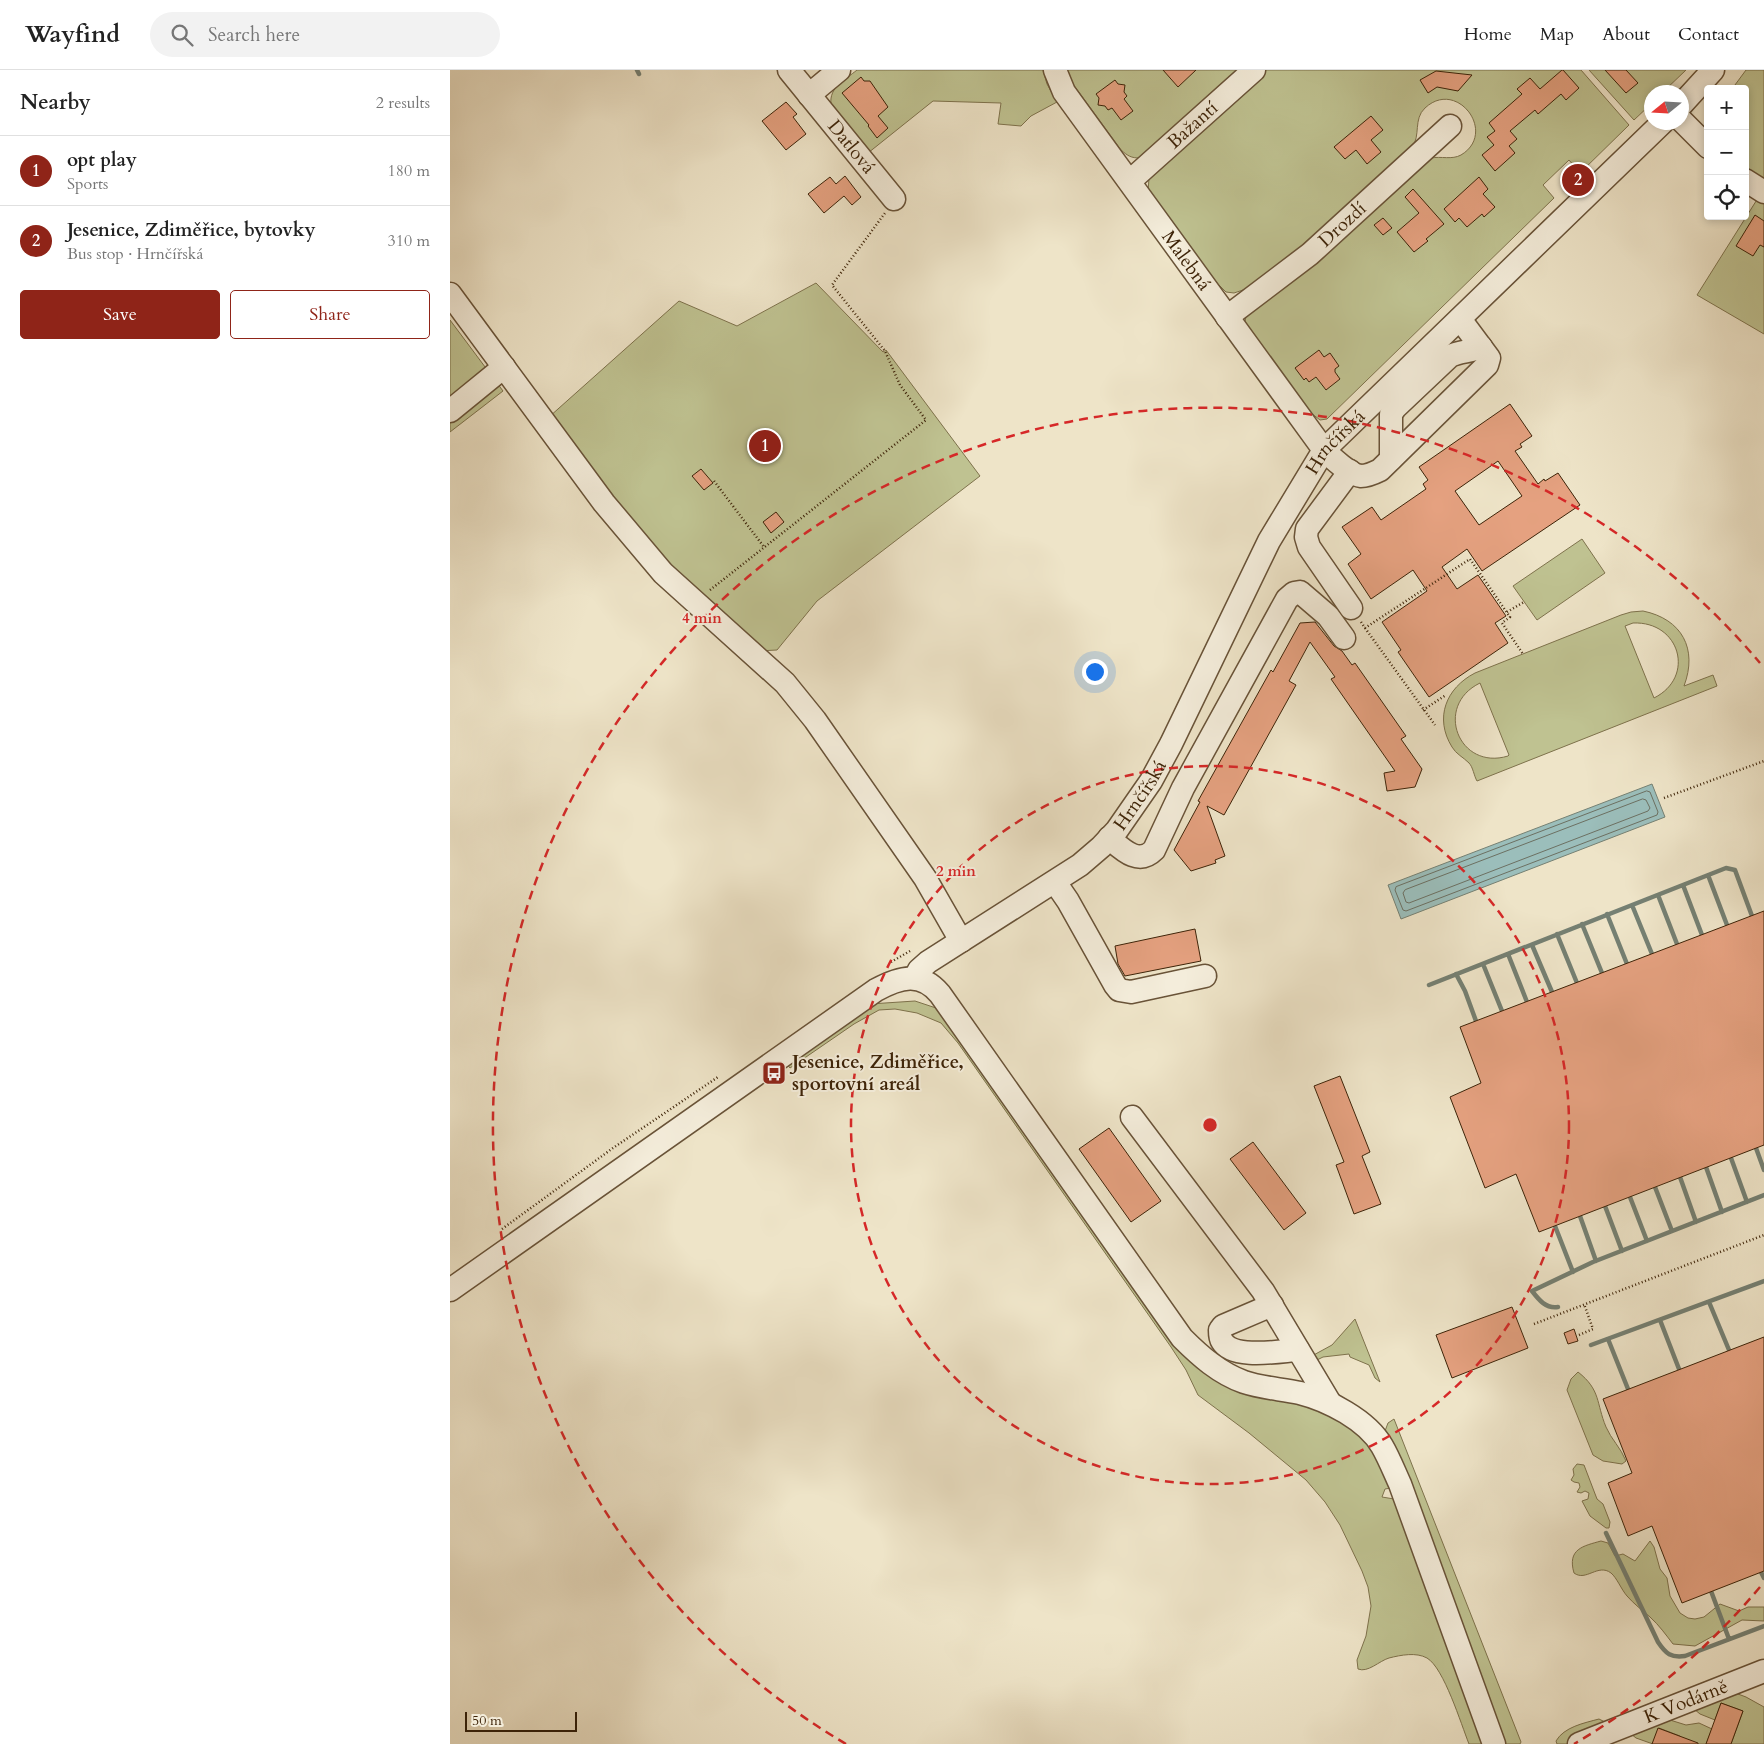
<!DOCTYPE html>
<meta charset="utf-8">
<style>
body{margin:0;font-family:Cardo,serif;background:#f2f2f2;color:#222}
.controls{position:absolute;right:15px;top:15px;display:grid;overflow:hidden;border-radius:5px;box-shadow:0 2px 8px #0003}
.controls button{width:45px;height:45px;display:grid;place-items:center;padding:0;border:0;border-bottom:1px solid #e0e0e0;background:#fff;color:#222;font:25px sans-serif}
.compass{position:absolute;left:1194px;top:15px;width:45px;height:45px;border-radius:50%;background:#fff;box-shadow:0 2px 8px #0003;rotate:252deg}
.scale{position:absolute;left:15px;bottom:12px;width:112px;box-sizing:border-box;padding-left:5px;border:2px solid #3d2308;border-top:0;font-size:14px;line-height:18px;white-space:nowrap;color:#3d2308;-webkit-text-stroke:4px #f4eddb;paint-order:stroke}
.you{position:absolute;left:644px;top:601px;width:18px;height:18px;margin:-12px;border:4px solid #fff;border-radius:50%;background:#1a73e8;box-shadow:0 0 0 8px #1a73e833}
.badge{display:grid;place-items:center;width:32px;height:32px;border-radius:50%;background:#8f2418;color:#fff;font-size:16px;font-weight:700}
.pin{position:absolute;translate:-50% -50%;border:2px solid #fff;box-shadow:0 1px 5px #0006}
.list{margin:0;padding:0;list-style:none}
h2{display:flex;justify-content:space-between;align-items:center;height:65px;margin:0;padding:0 20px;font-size:21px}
h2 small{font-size:16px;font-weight:400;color:#767676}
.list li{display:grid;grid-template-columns:32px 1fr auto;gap:15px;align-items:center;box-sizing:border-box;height:70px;padding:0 20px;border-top:1px solid #e0e0e0}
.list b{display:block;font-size:19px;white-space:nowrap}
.list p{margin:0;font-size:16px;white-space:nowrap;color:#767676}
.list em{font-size:16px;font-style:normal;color:#767676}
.actions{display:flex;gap:10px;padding:15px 20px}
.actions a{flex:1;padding:11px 0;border:1px solid #8f2418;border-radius:5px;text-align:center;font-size:18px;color:#8f2418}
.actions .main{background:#8f2418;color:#fff}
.icon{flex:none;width:28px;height:28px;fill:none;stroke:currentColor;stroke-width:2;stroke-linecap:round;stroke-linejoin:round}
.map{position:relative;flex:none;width:1314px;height:1674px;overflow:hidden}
header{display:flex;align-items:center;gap:30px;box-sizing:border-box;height:70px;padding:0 25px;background:#fff;border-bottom:1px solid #e0e0e0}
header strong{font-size:24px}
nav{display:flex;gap:28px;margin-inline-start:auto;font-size:18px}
.search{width:350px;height:45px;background:#f2f2f2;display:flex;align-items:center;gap:12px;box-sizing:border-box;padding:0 18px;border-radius:28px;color:#767676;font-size:19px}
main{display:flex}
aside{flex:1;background:#fff}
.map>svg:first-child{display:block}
.green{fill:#bfc291;stroke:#7e724c;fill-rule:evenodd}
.water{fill:#9bbebb;stroke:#758073}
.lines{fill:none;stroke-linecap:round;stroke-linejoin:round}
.shore{stroke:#6c7062;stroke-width:1}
.stream{stroke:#758073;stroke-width:4.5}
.building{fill:#e5a180;stroke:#3d2308;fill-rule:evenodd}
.minor-casing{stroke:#695338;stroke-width:25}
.path{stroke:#3d2308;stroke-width:2.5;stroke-dasharray:1 2.5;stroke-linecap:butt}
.minor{stroke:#f4eddb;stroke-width:22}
.ring{fill:none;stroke:#d62828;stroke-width:2.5;stroke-dasharray:9 6}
.labels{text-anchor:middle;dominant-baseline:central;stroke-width:4;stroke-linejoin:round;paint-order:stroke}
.street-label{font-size:19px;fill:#3d2308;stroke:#f4eddb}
.poi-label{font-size:19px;font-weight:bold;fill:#3d2308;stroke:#f4eddb;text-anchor:start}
.centre{fill:#d62828;stroke:#f4eddb;stroke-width:2.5}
.ring-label{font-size:15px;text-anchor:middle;font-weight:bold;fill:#d62828;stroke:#f4eddb;stroke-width:4;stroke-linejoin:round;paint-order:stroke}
</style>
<header>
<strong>Wayfind</strong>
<div class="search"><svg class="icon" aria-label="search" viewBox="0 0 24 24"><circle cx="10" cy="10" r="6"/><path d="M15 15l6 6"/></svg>Search here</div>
<nav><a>Home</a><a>Map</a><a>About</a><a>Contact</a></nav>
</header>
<main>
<aside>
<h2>Nearby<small>2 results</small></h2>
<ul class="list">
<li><span class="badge">1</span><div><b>opt play</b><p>Sports</p></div><em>180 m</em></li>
<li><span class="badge">2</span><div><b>Jesenice, Zdiměřice, bytovky</b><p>Bus stop · Hrnčířská</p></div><em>310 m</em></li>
</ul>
<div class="actions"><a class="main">Save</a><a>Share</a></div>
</aside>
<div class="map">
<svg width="1314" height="1674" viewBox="0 0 1314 1674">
<rect width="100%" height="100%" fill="#eee4c8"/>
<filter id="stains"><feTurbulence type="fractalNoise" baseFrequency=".004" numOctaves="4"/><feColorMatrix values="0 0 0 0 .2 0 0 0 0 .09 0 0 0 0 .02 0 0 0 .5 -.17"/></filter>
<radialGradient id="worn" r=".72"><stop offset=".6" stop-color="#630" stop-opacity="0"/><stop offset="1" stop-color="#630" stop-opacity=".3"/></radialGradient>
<path class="green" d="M407,0H593L597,14L607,32L581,46L571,56L548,54L551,33L483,31L418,83L381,34C379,17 395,10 407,0Z
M617,0H788L690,88C681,88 678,86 671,80L623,14Z
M813,0H1131L1179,55L1130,103L1119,90L1093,115L1104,128L877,349L870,350L861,343L858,345L795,252L796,246L981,88C991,86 1002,90 1011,85C1048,63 1007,8 975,38C963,49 971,66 962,77L840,186L796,219L784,223L776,222L768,214L764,216L698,122L699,108Z
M1139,0H1236L1213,22H1202L1201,34L1184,50Z
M1296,0H1314V109L1295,97V19H1282Z
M1308,128L1314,132V264L1247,225Z
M366,213L433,282L436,280L530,406L367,531L327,580L308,581L199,477L99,347L229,231L287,256Z
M0,250L53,321L0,362Z
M1132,469L1155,503L1087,550L1063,516Z
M1193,541C1232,549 1248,579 1234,616L1263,605L1267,616L1027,711C1024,706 1023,697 1019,693C1013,687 1006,684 1002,677C984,648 996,618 1025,603L1171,545L1181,542ZM1183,553C1230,551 1246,607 1204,628L1175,556ZM1030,613L1059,685L1058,686C1009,701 983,636 1030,613Z
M465,931L489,939L725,1271L851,1332L887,1345L923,1379L941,1418L935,1419L932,1427L944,1429L1032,1674H1019C1011,1654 994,1598 977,1588C966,1582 951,1585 939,1588C929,1591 918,1603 908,1599L907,1590L916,1566L921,1536L918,1517L912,1501L890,1455L875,1432L856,1410L799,1363L748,1325L736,1300L721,1277L508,973L491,953L467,943L445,939L429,940L404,954L340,998L335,992L420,934Z
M905,1249L930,1312L925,1308L919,1295L900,1287L899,1284L873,1287L863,1292L860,1287L882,1275Z
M1128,1302C1151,1320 1146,1333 1156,1357C1161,1369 1171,1378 1176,1391L1172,1394L1153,1391L1143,1385L1117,1320L1121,1309Z
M944,1349L1071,1672L1070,1674H1052L935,1361L938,1353Z
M1127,1394L1134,1395L1147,1429L1153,1434L1160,1452L1159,1458H1156L1140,1446L1132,1431L1138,1429L1139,1423L1135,1421L1131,1423L1127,1422L1130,1417L1129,1413L1124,1412L1121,1410L1124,1405L1123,1399Z
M1151,1471L1158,1473L1165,1486L1173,1484L1185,1491L1200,1471L1204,1477L1210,1499L1217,1508L1220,1526L1230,1543L1238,1548L1245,1549L1254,1547L1270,1534L1289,1541L1298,1537H1314V1551L1292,1550L1245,1576L1223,1574C1216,1565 1209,1555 1200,1547C1192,1540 1184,1534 1177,1526C1171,1519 1167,1508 1161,1503C1148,1493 1136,1512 1124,1503C1117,1479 1133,1476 1151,1471Z
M1280,1621L1296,1627L1314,1637V1674H1281L1293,1641L1271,1633L1265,1650L1250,1644L1244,1639Z
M1149,1649L1155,1652L1121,1674H1107L1106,1671C1114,1657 1134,1653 1149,1649Z
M1220,1650L1236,1655L1249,1653L1262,1659L1256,1674H1227L1230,1666L1209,1658L1203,1674L1186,1668L1181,1664Z"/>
<path class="water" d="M1202,714L1215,747L951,849L938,815Z"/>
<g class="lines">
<path class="shore" d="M1197,721L1200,722L1208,742L1207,745L956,841L953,840L945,820L946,817Z
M1193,729L1196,730L1200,738L1198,741L959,833L956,832L953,823L955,820Z"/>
<path class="stream" d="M187,0L189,4
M1258,805L1277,855
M1233,815L1252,865
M1208,825L1227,874
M1182,835L1202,884
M1157,844L1177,894
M1132,854L1152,903
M1107,864L1127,913
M1082,875L1102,922
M1058,884L1077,932
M1033,894L1052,941
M1006,904L1015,921L1026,951
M979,915L1276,798L1285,800L1302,846
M1306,1078L1314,1100
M1281,1088L1297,1132
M1256,1097L1272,1142
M1230,1107L1246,1152
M1205,1117L1222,1161
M1180,1127L1197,1171
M1155,1136L1172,1181
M1130,1146L1146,1191
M1105,1156L1123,1202
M1259,1232L1279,1280
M1108,1237C1096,1239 1089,1230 1082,1221L1143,1192L1314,1125
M1210,1250L1229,1299
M1158,1269L1178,1319
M1141,1275L1314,1211
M1156,1463L1208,1572C1216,1584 1221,1588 1235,1586L1314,1556
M1311,1502L1314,1508
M1261,1521L1279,1569"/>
</g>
<path class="building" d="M713,0H746L728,17Z
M1112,0H1113L1129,18L1116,30L1111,24L1088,44L1085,40L1060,61L1067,69L1059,76L1065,83L1045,101L1032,85L1044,75L1037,67L1045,61L1039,53L1072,24L1067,19L1080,8L1090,19Z
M1155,0H1176L1188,13L1176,23Z
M986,1L1022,5L1008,21L987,17L978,23L970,10Z
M411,7L414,11H420L438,37L428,46L438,58L427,68L418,56L419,55L392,23Z
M665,10L668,14L675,15L674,22L677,26L674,29L683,41L671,50L662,38L658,40L655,36L648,35L649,28L646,24Z
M336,32L347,44L343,47L356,64L336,80L312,51Z
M921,46L933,60L921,70L931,82L917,94L906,80L895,89L884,77Z
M395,106L411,127L402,135L394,126L374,143L358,124L380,107L386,114Z
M1029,107L1038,119L1033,124L1045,137L1034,147L1032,144L1017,157L1009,148L1005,152L994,139Z
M963,119L994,154L976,169L978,171L964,182L947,162L969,143L955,127Z
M1305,145L1314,151V177L1310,175L1303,186L1286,176Z
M933,148L942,158L933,165L924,155Z
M869,280L874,287L880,283L889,296L885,299V302L890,309L876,320L866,307L859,312L856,308L854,310L845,298Z
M1060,334L1082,366L1070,374L1072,377L1065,381L1088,414L1094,409L1095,411L1108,403L1130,435L1032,501L1017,479L992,497L1007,519L1028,505L1056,546L1045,553L1058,573L979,627L948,582L951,580L932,552L977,521L963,500L921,529L898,494L911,484L892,457L922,437L931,450L976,419L973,414L978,410L969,397ZM1048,391L1072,426L1029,455L1005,421Z
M251,399L263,413L254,420L242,406Z
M326,442L334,452L321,463L313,452Z
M865,552L884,576L892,581L902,595L905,593L956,666L951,669L972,699L965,717L937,721L934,703L945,701L881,609L885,607L860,572L839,611L846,615L774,745L757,736L775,786L765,790L766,793L741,801L724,780L750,732L748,731L821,600L823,602L850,553Z
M1314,841V1075L1089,1162L1066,1104L1035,1118L1000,1027L1031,1013L1010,957Z
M745,859L751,891L675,906L668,894L665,876Z
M890,1006L920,1082L912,1086L931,1134L904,1144L886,1095L894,1092L864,1016Z
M659,1058L711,1131L681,1152L629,1079Z
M803,1072L856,1143L834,1160L780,1089Z
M1062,1237L1078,1278L1002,1308L986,1265Z
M1124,1259L1128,1271L1118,1274L1114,1263Z
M1314,1267V1501L1232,1533L1202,1456L1178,1466L1158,1413L1182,1403L1153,1329Z
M1271,1633L1293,1641L1281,1674H1256Z
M1208,1658L1248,1673V1674H1202Z"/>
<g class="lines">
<g class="minor-casing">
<g id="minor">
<path id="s1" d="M339,0L444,129"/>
<path id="s2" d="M605,0L614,22L874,380C882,388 900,405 911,406C918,406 924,403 930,400L1037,295L1039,288L1010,249"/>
<path d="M359,25L389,0"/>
<path d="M1232,34L1263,0"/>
<path d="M1232,51L1258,77"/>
<path d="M1295,110L1314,122"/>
<path id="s3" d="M680,111L804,0"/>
<path d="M0,224L154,433L213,503L335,613L365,650L475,808L511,871"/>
<path id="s4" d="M777,247L860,184L1000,56"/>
<path d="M0,341L54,297"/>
<path d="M941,389V344L945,338L1000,286C1010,281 1021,282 1031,277"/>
<path d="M900,401L857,459L856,467L859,477L901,538"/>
<path d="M659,768C672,779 688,796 704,780L733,718L837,529L844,523L850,522L878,546L894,568"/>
<path d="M605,812L618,831L665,915L669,920L681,922L755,906"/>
<path id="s5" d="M465,908L469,900L478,892L630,795L651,777L667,760L701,711L721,674L819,471L874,380L1213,52"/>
<path d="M682,1047L813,1221L880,1333"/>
<path d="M0,1220L426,920C450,907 471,901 490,924L732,1268C750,1286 769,1303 794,1312C811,1318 832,1319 850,1323C878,1330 917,1350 932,1376C939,1388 944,1401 950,1414L1044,1674"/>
<path d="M822,1235L773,1256L770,1260C770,1263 770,1268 772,1271C783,1290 830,1281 848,1280"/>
<path id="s6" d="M1129,1674L1314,1601"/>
</g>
</g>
<path class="path" d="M264,411L314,477
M260,520L476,350L450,315L435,281L382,215L435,143
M1057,542L1074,532
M911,552L915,558L1020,489L1060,547L1052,553L1073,584
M915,558L985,655
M973,640L996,625
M1214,728L1314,691
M441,892L460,881
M52,1159L163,1078L268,1007
M1084,1254L1314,1165
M1129,1265L1143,1259L1134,1234"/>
<use href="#minor" class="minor"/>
</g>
<g class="ring">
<circle cx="760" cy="1055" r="359"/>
<path d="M1310 1517A718 718 0 0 1 1124 1674M396 1674A718 718 0 1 1 1310 593"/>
</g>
<defs>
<g id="bus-square" transform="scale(1.25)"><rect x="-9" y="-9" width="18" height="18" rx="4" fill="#8f2418" stroke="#f4eddb"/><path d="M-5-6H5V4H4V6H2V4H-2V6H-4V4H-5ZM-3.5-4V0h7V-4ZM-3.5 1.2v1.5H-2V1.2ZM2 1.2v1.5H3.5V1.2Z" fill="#fff"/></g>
</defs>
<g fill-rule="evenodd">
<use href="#bus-square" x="324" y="1003"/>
</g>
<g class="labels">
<g class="street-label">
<text stroke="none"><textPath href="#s3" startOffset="84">Bažantí</textPath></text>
<text stroke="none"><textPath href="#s1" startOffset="99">Datlová</textPath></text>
<text stroke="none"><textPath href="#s4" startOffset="148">Drozdí</textPath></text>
<text stroke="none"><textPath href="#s2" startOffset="232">Malebná</textPath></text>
<text stroke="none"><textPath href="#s5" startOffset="699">Hrnčířská</textPath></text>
<text stroke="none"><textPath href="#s5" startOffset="294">Hrnčířská</textPath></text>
<text stroke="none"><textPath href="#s6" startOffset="115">K Vodárně</textPath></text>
</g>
<g class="poi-label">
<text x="342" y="992">Jesenice, Zdiměřice,<tspan x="342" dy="22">sportovní areál</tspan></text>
</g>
</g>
<circle cx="760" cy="1055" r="8" class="centre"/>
<g class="ring-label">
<text x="252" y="553">4 min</text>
<text x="506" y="806">2 min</text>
</g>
<rect width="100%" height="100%" filter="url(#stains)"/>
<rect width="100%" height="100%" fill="url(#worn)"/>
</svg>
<div class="controls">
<button>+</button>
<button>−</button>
<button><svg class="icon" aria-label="locate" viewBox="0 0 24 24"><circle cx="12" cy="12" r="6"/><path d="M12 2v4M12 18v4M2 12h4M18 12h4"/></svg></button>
</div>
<svg class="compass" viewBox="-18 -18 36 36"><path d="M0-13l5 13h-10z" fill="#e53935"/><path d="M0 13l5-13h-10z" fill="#767676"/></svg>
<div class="scale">50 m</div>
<div class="you"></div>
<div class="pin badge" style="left:315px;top:376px">1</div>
<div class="pin badge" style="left:1128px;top:110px">2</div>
</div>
</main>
